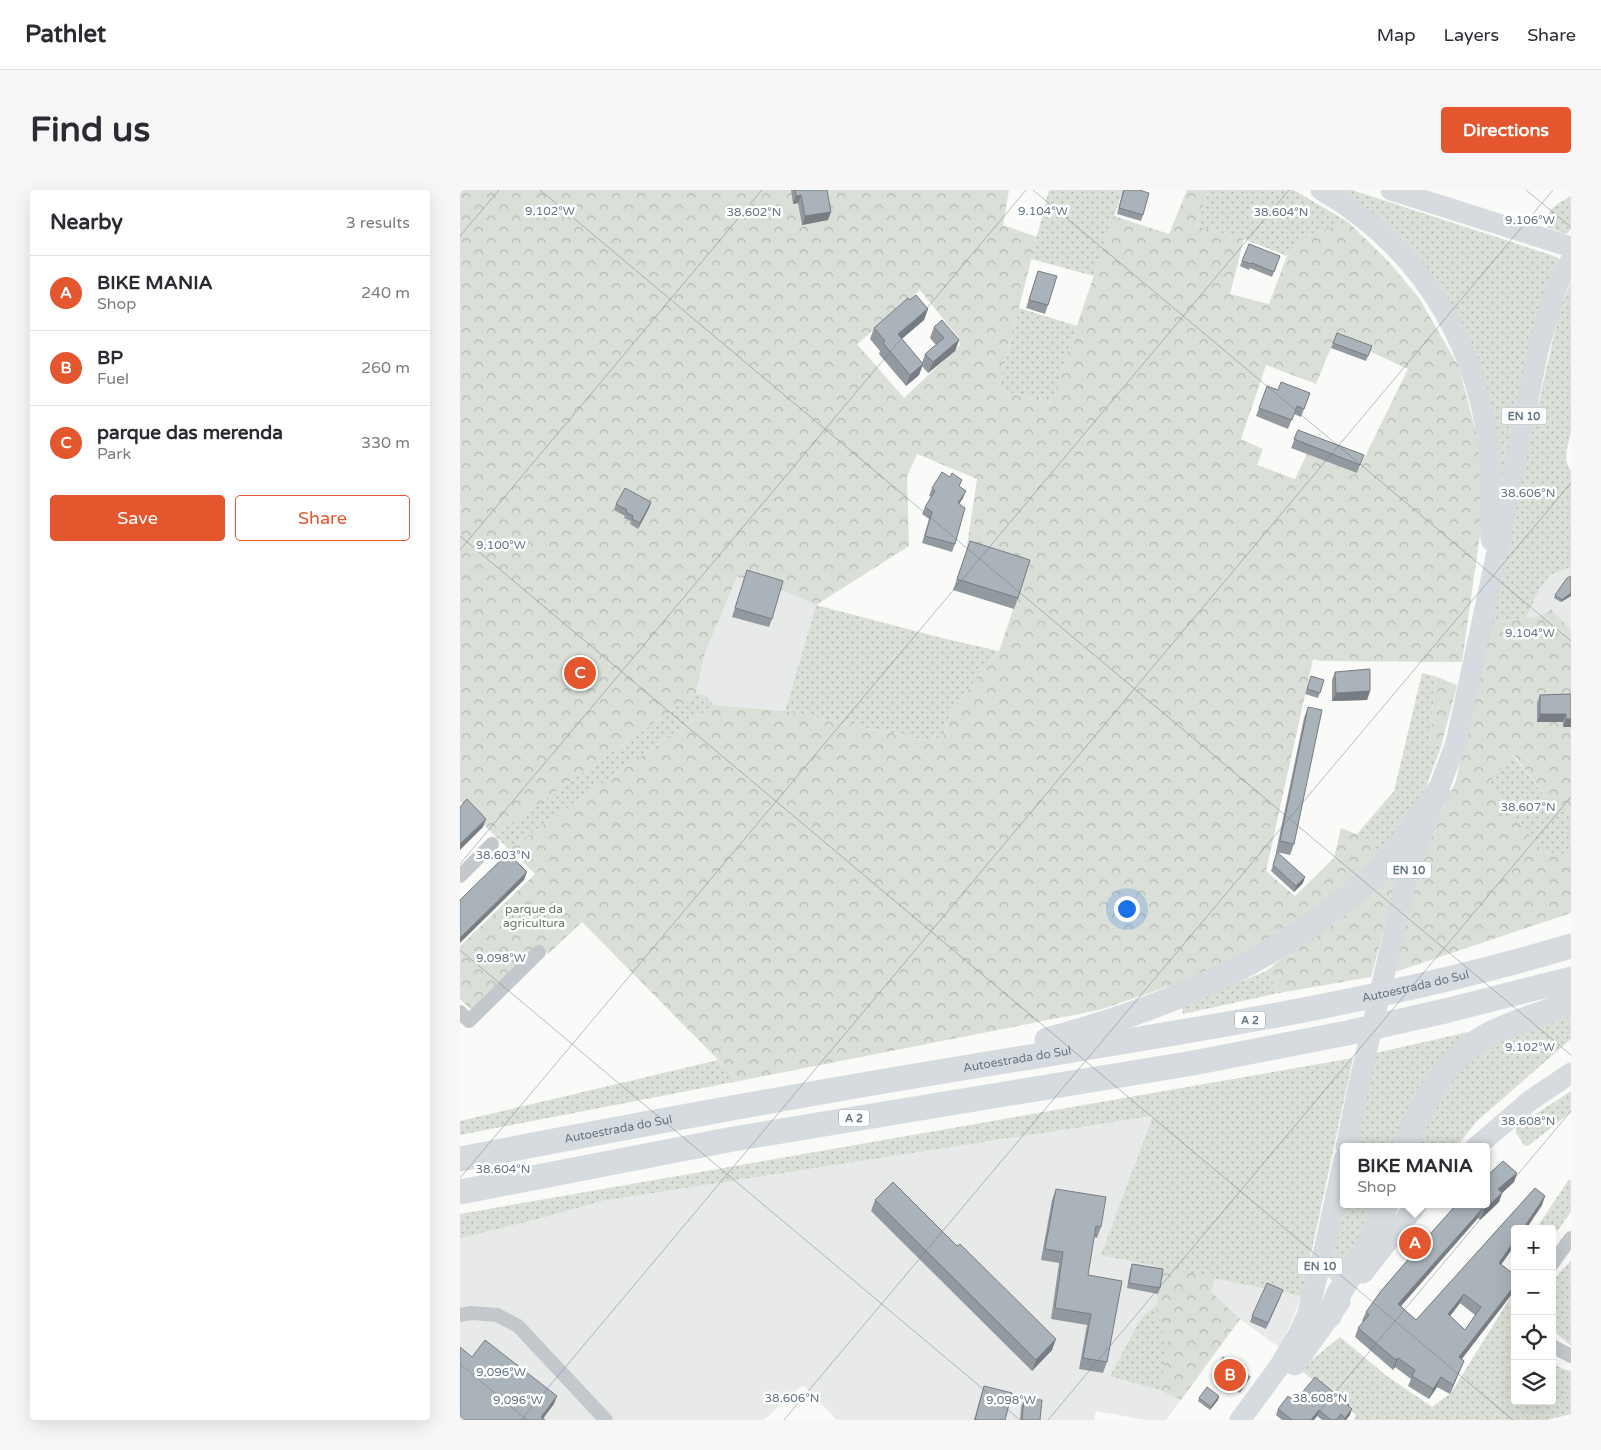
<!DOCTYPE html>
<meta charset="utf-8">
<style>
body{margin:0;font-family:"Varela Round",sans-serif;background:#f7f7f7;color:#2b2b33}
.controls{position:absolute;right:15px;bottom:15px;display:grid;overflow:hidden;border-radius:5px;box-shadow:0 5px 20px #0002}
.controls button{width:45px;height:45px;display:grid;place-items:center;padding:0;border:0;border-bottom:1px solid #e1e1e2;background:#fff;color:#2b2b33;font:25px sans-serif}
.you{position:absolute;left:666px;top:718px;width:18px;height:18px;margin:-12px;border:4px solid #fff;border-radius:50%;background:#1a73e8;box-shadow:0 0 0 8px #1a73e833}
.badge{display:grid;place-items:center;width:32px;height:32px;border-radius:50%;background:#e4572e;color:#fff;font-size:16px;font-weight:700}
.pin{position:absolute;translate:-50% -50%;border:2px solid #fff;box-shadow:0 1px 5px #0006}
.popup{position:absolute;left:880px;top:953px;width:150px;height:65px;box-sizing:border-box;display:grid;place-content:center;border-radius:5px;background:#fff;filter:drop-shadow(0 1px 4px #0005);font-size:16px;white-space:nowrap;color:#7c7c81}
.popup b{font-size:19px;color:#2b2b33}
.popup::after{content:'';position:absolute;left:50%;top:100%;margin-left:-10px;border:10px solid transparent;border-top-color:#fff}
.list{margin:0;padding:0;list-style:none}
h2{display:flex;justify-content:space-between;align-items:center;height:65px;margin:0;padding:0 20px;font-size:21px}
h2 small{font-size:16px;font-weight:400;color:#7c7c81}
.list li{display:grid;grid-template-columns:32px 1fr auto;gap:15px;align-items:center;box-sizing:border-box;height:75px;padding:0 20px;border-top:1px solid #e1e1e2}
.list b{display:block;font-size:19px;white-space:nowrap}
.list p{margin:0;font-size:16px;white-space:nowrap;color:#7c7c81}
.list em{font-size:16px;font-style:normal;color:#7c7c81}
.actions{display:flex;gap:10px;padding:15px 20px}
.actions a{flex:1;padding:11px 0;border:1px solid #e4572e;border-radius:5px;text-align:center;font-size:18px;color:#e4572e}
.actions .main{background:#e4572e;color:#fff}
.icon{flex:none;width:28px;height:28px;fill:none;stroke:currentColor;stroke-width:2;stroke-linecap:round;stroke-linejoin:round}
.map{position:relative;flex:none;width:1111px;height:1230px;overflow:hidden;border-radius:5px}
header{display:flex;align-items:center;gap:30px;box-sizing:border-box;height:70px;padding:0 25px;background:#fff;border-bottom:1px solid #e1e1e2}
header strong{font-size:24px}
nav{display:flex;gap:28px;margin-inline-start:auto;font-size:18px}
.intro{display:flex;align-items:center;justify-content:space-between;box-sizing:border-box;height:120px;padding:0 30px}
h1{margin:0;font-size:35px}
.button{padding:12px 22px;border-radius:5px;background:#e4572e;color:#fff;font-size:18px;font-weight:700}
main{display:flex;gap:30px;padding:0 30px}
aside{flex:1;background:#fff;border-radius:5px;box-shadow:0 5px 20px #0002}
.map>svg:first-child{display:block}
.built{fill:#e8e9e9}
.grass{fill:url(#grass-dots)}
.forest{fill:url(#forest-crowns);fill-rule:evenodd}
.lines{fill:none;stroke-linecap:round;stroke-linejoin:round}
.minor{stroke:#c3c8cc;stroke-width:14}
.primary{stroke:#d6dbdf;stroke-width:21}
.motorway{stroke:#d6dbdf;stroke-width:25}
.wall{fill:#929a9f;fill-rule:evenodd}
.shaded-wall{fill:#777d82}
.building{fill:#aab3b9;stroke:#777d82;fill-rule:evenodd}
.ticks{fill:none;stroke:#657683;stroke-width:1;stroke-opacity:0.45}
.labels{text-anchor:middle;dominant-baseline:central;stroke-width:5;stroke-linejoin:round;paint-order:stroke}
.shield{fill:#fff;stroke:#939fa8;stroke-width:1}
.shield-label{font-size:11px;font-weight:bold;fill:#657683}
.park-label{font-size:12px;fill:#687a64;stroke:#fff}
.street-label{font-size:12px;fill:#657683;stroke:#fff}
.ticks-label{font-size:12px;text-anchor:middle;fill:#657683;stroke:#fff;stroke-width:5;stroke-linejoin:round;paint-order:stroke}
</style>
<header>
<strong>Pathlet</strong>
<nav><a>Map</a><a>Layers</a><a>Share</a></nav>
</header>
<div class="intro"><h1>Find us</h1><a class="button">Directions</a></div>
<main>
<aside>
<h2>Nearby<small>3 results</small></h2>
<ul class="list">
<li><span class="badge">A</span><div><b>BIKE MANIA</b><p>Shop</p></div><em>240 m</em></li>
<li><span class="badge">B</span><div><b>BP</b><p>Fuel</p></div><em>260 m</em></li>
<li><span class="badge">C</span><div><b>parque das merenda</b><p>Park</p></div><em>330 m</em></li>
</ul>
<div class="actions"><a class="main">Save</a><a>Share</a></div>
</aside>
<div class="map">
<svg width="1111" height="1230" viewBox="0 0 1111 1230">
<defs>
<pattern id="grass-dots" width="8" height="8" patternUnits="userSpaceOnUse" patternTransform="scale(1.25)"><rect width="8" height="8" fill="#dadfd7"/><path d="M2 2h.1M6 6h.1" fill="none" stroke="#b4b9b4" stroke-width="1.8" stroke-linecap="round"/></pattern>
<pattern id="forest-crowns" width="20" height="18" patternUnits="userSpaceOnUse" patternTransform="scale(1.25)"><rect width="20" height="18" fill="#dadfd7"/><path d="M2 6a3 3 0 1 1 6 0M12 15a3 3 0 1 1 6 0" fill="none" stroke="#b4b9b4"/></pattern>
</defs>
<rect width="100%" height="100%" fill="#fafaf8"/>
<path class="built" d="M1111,377V440L1081,426L1066,428L1080,398L1090,385Z
M277,387L320,399L356,415L325,521L254,515L245,505L236,503L245,463Z
M693,926L842,1106L820,1158L780,1129L706,1230H686L636,1221L634,1230H377L343,1195L304,1230H0V1048L71,1031L142,1011Z"/>
<path class="grass" d="M589,0H663L634,86L571,69Z
M736,0H834L888,32L851,44L827,66L784,49L736,36L748,3Z
M869,0H892L1094,66L1099,69L1095,78L1042,292L994,125Z
M1111,6V39L1107,44L1088,38C1082,20 1098,14 1111,6Z
M1111,92V243C1108,255 1102,269 1111,281V377L1090,385L1080,398L1066,428L1038,432L1026,450L1029,433L1101,114Z
M559,118L617,136L591,212L538,200Z
M356,415L482,448L539,461L493,518L482,549L473,548L468,551L325,521Z
M962,483L975,486L970,554L981,557L960,613L913,674L897,644L934,601Z
M236,503L245,505L254,515L49,659L34,645Z
M1052,564L1097,621L1111,623V665L1083,662L1029,593Z
M806,781L819,803L723,824L722,816Z
M1111,826V849L1017,931L996,957H954L958,944L1002,877L1030,857L1063,843Z
M1021,839L941,957H894L916,863Z
M893,868L842,1106L641,1065L693,926L142,1011L71,1031L0,1048V1024Z
M258,870L279,891L0,945V931Z
M1111,901V922L1068,956L1064,955L1056,943V937Z
M1109,989L1111,991V1022L1092,1048V1039H1076Z
M884,1014H920L877,1095L866,1085Z
M1111,1070V1156L1097,1144L1092,1137V1096L1096,1087Z
M1055,1100V1211H1092V1173L1103,1179L1111,1181V1224L1087,1230H893L896,1225L842,1181L853,1169L880,1147L927,1186L972,1217L991,1203Z
M697,1114V1133L708,1152L700,1200L650,1186L680,1130Z"/>
<path class="forest" d="M0,0H549L543,35L577,47L538,200L591,212L654,26L709,44L727,0H736L748,3L736,36L784,49L770,104L809,114L827,66L851,44L888,32L929,72L959,108L999,177L1020,258L1021,338L1002,472L861,471L853,469L806,681L835,706L874,668L881,638L916,652L913,674L837,737L754,781L639,820L279,891L122,732L88,764L79,755L12,820L0,809V756L75,684L49,659L254,515L325,521L468,551L473,548L482,549L493,518L539,461L566,381L506,362L517,289L457,264L447,287L449,356L356,415L320,399L277,387L245,463L236,503L34,645L0,611ZM460,100L498,147L500,155L444,208L397,154ZM875,148L909,161L948,179L897,283L847,264L835,289L797,275L803,259L781,249L806,175L856,194Z
M1091,419L1111,440V623L1097,621L1053,564L1029,593L1083,662L1111,665V723L935,782L960,667L996,591L1026,450L1038,432L1081,426Z
M975,486L997,495L981,557L970,554Z
M932,681L939,683L911,787L819,803L806,781L823,768L877,732Z
M698,1076L755,1088L751,1102L780,1129L721,1210L700,1200L708,1152L697,1133Z"/>
<g class="lines">
<path class="minor" d="M0,686L32,654
M0,822L9,831L79,762
M1092,1074L1111,1048
M0,1125L11,1123L37,1125L58,1136L146,1230
M1092,1156L1111,1166"/>
<path class="primary" d="M861,0C955,54 1013,144 1028,251C1032,283 1030,317 1031,350
M931,0L1111,57
M886,957L899,894L945,694L950,675L996,553L1032,386L1078,161L1094,103L1101,87L1111,70
M1016,957L1071,910L1111,883
M903,1083L957,1014
M835,1175L880,1112
M780,1230L819,1177L838,1145L847,1126L865,1056L884,969"/>
<g class="motorway">
<path d="M587,850C687,823 786,785 869,722C889,707 909,692 926,672C944,650 961,625 978,602"/>
<path d="M945,957C963,911 986,866 1032,843C1057,831 1085,823 1111,813"/>
<path id="s1" d="M0,969C171,936 343,904 515,876C715,843 916,814 1111,756"/>
<path d="M0,1002L273,949L733,873L887,843L985,821L1111,789"/>
<path d="M869,1126L878,1105L909,1054L926,1014"/>
</g>
</g>
<path class="wall" d="M331,0H367L368,30L342,35L338,13L333,14Z
M663,0L683,25L681,31L657,24Z
M789,54L820,66L812,87L790,78L789,80L780,76Z
M578,81L588,115L585,124L566,118Z
M449,110L468,119L464,130L442,149L462,173L465,164L476,155L470,148L474,137L499,150L495,161L468,183L462,176L459,185L446,196L419,164L420,161L410,149L414,138Z
M877,143L912,156L906,171L871,158Z
M807,196L818,200L850,203L841,227L834,224L828,239L796,226Z
M838,240L904,265L897,283L831,258Z
M500,297L503,308L499,314L495,354L492,362L462,353L469,329L462,324L465,317L471,307L469,306L472,298Z
M191,312L189,318L178,339L170,334L171,331L164,328L165,326L154,320L156,314Z
M510,351L558,408L554,419L493,400Z
M287,380L312,429L309,437L272,427Z
M1111,386V406L1101,412L1094,408L1095,405Z
M875,482L910,501L907,510L872,511V490Z
M851,486L864,490L858,508L845,504Z
M1111,504V537H1103V532H1077V513L1080,505Z
M848,517L834,654L830,665L816,662L844,528Z
M817,662L843,693L834,702L811,681Z
M1043,971L1057,983L1054,992L1042,1003L1039,1012L1020,1030L1018,1028L941,1116L956,1130L1075,998L1085,1006L1082,1015L1066,1039H1055V1055L1041,1074L1055,1085V1100L1002,1169L1004,1171L990,1204L977,1197L969,1209L948,1196L951,1189L935,1177L933,1180L895,1147L898,1138L903,1132L902,1131L906,1122L921,1101L971,1043L997,1014H1026V987ZM1000,1113L1015,1125L1005,1140L990,1126Z
M596,999L641,1037L637,1048L634,1047L628,1085L647,1172L643,1183L619,1179L627,1135L591,1129L599,1073L581,1070L592,1010Z
M415,1010L497,1056L592,1160L572,1181L411,1021Z
M672,1074L700,1098L698,1104L667,1098L670,1080Z
M821,1106L806,1139L790,1132L792,1126Z
M755,1178L789,1189L780,1203L754,1185Z
M524,1196L545,1230H514L521,1205Z
M759,1206L758,1210L750,1220L738,1211L739,1208Z
M564,1209L580,1230H560L561,1217Z
M835,1211L888,1216L890,1225L886,1230H862L857,1226L854,1230H822L816,1225L818,1219Z"/>
<path class="shaded-wall" d="M341,5L338,13L333,14L336,6Z
M371,22L368,30L342,35L345,26Z
M468,119L464,130L434,155L438,144Z
M499,150L495,161L468,183L473,172Z
M463,174L459,185L446,196L450,185Z
M506,301L503,308L495,320L498,313Z
M191,312L189,318L178,339L180,333Z
M1111,403V406L1101,412L1102,410Z
M910,501L907,510L872,511L876,503Z
M1080,524H1106L1103,532H1077Z
M1106,529H1111V537H1103Z
M26,629L23,637L0,660V654Z
M67,682L64,690L0,753V748Z
M845,687L843,693L834,702L836,696Z
M1057,983L1054,992L1035,1009L1038,999Z
M1042,1003L1039,1012L1020,1030L1024,1020Z
M1085,1006L1082,1015L1066,1039H1063Z
M1022,1019L1018,1028L934,1124L938,1114Z
M1055,1050V1055L1036,1082L1039,1073Z
M1055,1095V1100L996,1176L999,1167Z
M1004,1104L1000,1113L984,1134L988,1124Z
M596,1149L592,1160L572,1181L576,1170Z
M938,1168L935,1177L933,1180L936,1170Z
M1004,1171L1000,1180L990,1204L993,1195Z
M981,1187L977,1197L969,1209L973,1199Z
M97,1206L94,1214L82,1230L81,1227Z
M759,1206L758,1210L750,1220L751,1217Z
M892,1219L890,1225L886,1230H884L885,1228Z
M859,1220L857,1226L854,1230H851Z"/>
<path class="building" d="M335,0H367L371,22L345,26L341,5L336,6Z
M664,0H679L689,3L683,25L659,18Z
M789,54L820,66L814,82L792,73L791,74L782,71Z
M578,81L597,86L588,115L569,110Z
M456,105L468,119L438,144L463,174L450,185L423,153L425,151L414,138L448,108L449,110Z
M482,130L499,150L473,172L465,164L484,148L474,137Z
M877,143L912,156L908,166L873,153Z
M821,192L850,203L844,219L837,216L832,230L799,218L807,196L818,200Z
M838,240L904,265L900,275L834,249Z
M482,282L490,287L492,283L502,290L499,296L506,301L498,313L505,318L495,354L465,346L472,322L465,317L475,301L472,298Z
M165,298L191,312L180,333L172,329L173,326L166,322L167,320L156,314Z
M510,351L570,370L558,408L497,389Z
M287,380L323,391L312,429L275,418Z
M1111,386V403L1102,410L1095,405L1107,388Z
M910,479V501L876,503L875,482Z
M851,486L864,490L860,503L847,499Z
M1111,504V529H1106V524H1080V505Z
M848,517L862,520L834,654L820,651Z
M7,609L26,629L0,654V617Z
M817,662L845,687L836,696L813,675Z
M48,663L67,682L0,748V710Z
M1043,971L1057,983L1038,999L1042,1003L1024,1020L1022,1019L938,1114L956,1130L1075,998L1085,1006L1063,1039H1055V1050L1039,1073L1055,1085V1095L999,1167L1004,1171L993,1195L981,1187L973,1199L952,1186L955,1180L938,1168L936,1170L898,1138L909,1125L906,1122L921,1101L971,1043L997,1014H1026V987ZM1004,1104L1021,1117L1005,1140L988,1124Z
M433,992L497,1056L500,1054L596,1149L576,1170L415,1010Z
M596,999L646,1007L641,1037L636,1036L628,1085L662,1091L647,1172L623,1168L631,1124L595,1118L603,1062L585,1059Z
M672,1074L703,1079L700,1098L669,1093Z
M807,1093L823,1100L808,1133L792,1126Z
M25,1150L97,1206L81,1227L85,1230H0V1157L12,1167Z
M763,1167L790,1187L781,1200L755,1182V1178Z
M855,1187L889,1215L888,1216L892,1219L885,1228L881,1224L876,1230H871L859,1220L851,1230H832L818,1219L828,1206L835,1211Z
M524,1196L552,1203L545,1230H515Z
M747,1197L759,1206L751,1217L739,1208Z
M564,1209L582,1210L580,1230H562Z"/>
<path class="ticks" d="M80,0L1111,865M573,0L1111,451M1066,0L1111,37M0,46L39,0M0,346L1053,1230M0,360L302,0M0,674L566,0M0,760L560,1230M0,988L829,0M0,1174L67,1230M61,1230L1093,0M324,1230L1111,293M588,1230L1111,607M852,1230L1111,921"/>
<g class="labels">
<g class="shield">
<rect x="1041.5" y="217.5" width="45" height="17" rx="4"/>
<rect x="926.5" y="671.5" width="45" height="17" rx="4"/>
<rect x="775" y="821.5" width="30" height="17" rx="4"/>
<rect x="379" y="919.5" width="30" height="17" rx="4"/>
<rect x="837.5" y="1067.5" width="45" height="17" rx="4"/>
</g>
<g class="shield-label">
<text x="1064" y="226">EN 10</text>
<text x="949" y="680">EN 10</text>
<text x="790" y="830">A 2</text>
<text x="394" y="928">A 2</text>
<text x="860" y="1076">EN 10</text>
</g>
<g class="park-label">
<text x="74" y="719">parque da<tspan x="74" dy="14">agricultura</tspan></text>
</g>
<g class="street-label">
<text stroke="none"><textPath href="#s1" startOffset="971">Autoestrada do Sul</textPath></text>
<text stroke="none"><textPath href="#s1" startOffset="566">Autoestrada do Sul</textPath></text>
<text stroke="none"><textPath href="#s1" startOffset="161">Autoestrada do Sul</textPath></text>
</g>
</g>
<g class="ticks-label">
<text x="90" y="25">9.102°W</text>
<text x="583" y="25">9.104°W</text>
<text x="294" y="26">38.602°N</text>
<text x="821" y="26">38.604°N</text>
<text x="1070" y="34">9.106°W</text>
<text x="1068" y="307">38.606°N</text>
<text x="41" y="359">9.100°W</text>
<text x="1070" y="447">9.104°W</text>
<text x="1068" y="621">38.607°N</text>
<text x="43" y="669">38.603°N</text>
<text x="41" y="772">9.098°W</text>
<text x="1070" y="861">9.102°W</text>
<text x="1068" y="935">38.608°N</text>
<text x="43" y="983">38.604°N</text>
<text x="41" y="1186">9.096°W</text>
<text x="332" y="1212">38.606°N</text>
<text x="860" y="1212">38.608°N</text>
<text x="58" y="1214">9.096°W</text>
<text x="551" y="1214">9.098°W</text>
</g>
</svg>
<div class="controls">
<button>+</button>
<button>−</button>
<button><svg class="icon" aria-label="locate" viewBox="0 0 24 24"><circle cx="12" cy="12" r="6"/><path d="M12 2v4M12 18v4M2 12h4M18 12h4"/></svg></button>
<button><svg class="icon" aria-label="layers" viewBox="0 0 24 24"><path d="M12 4l9 5-9 5-9-5zM3 14l9 5 9-5"/></svg></button>
</div>
<div class="you"></div>
<div class="pin badge" style="left:955px;top:1053px">A</div>
<div class="popup"><b>BIKE MANIA</b>Shop</div>
<div class="pin badge" style="left:770px;top:1185px">B</div>
<div class="pin badge" style="left:120px;top:483px">C</div>
</div>
</main>
